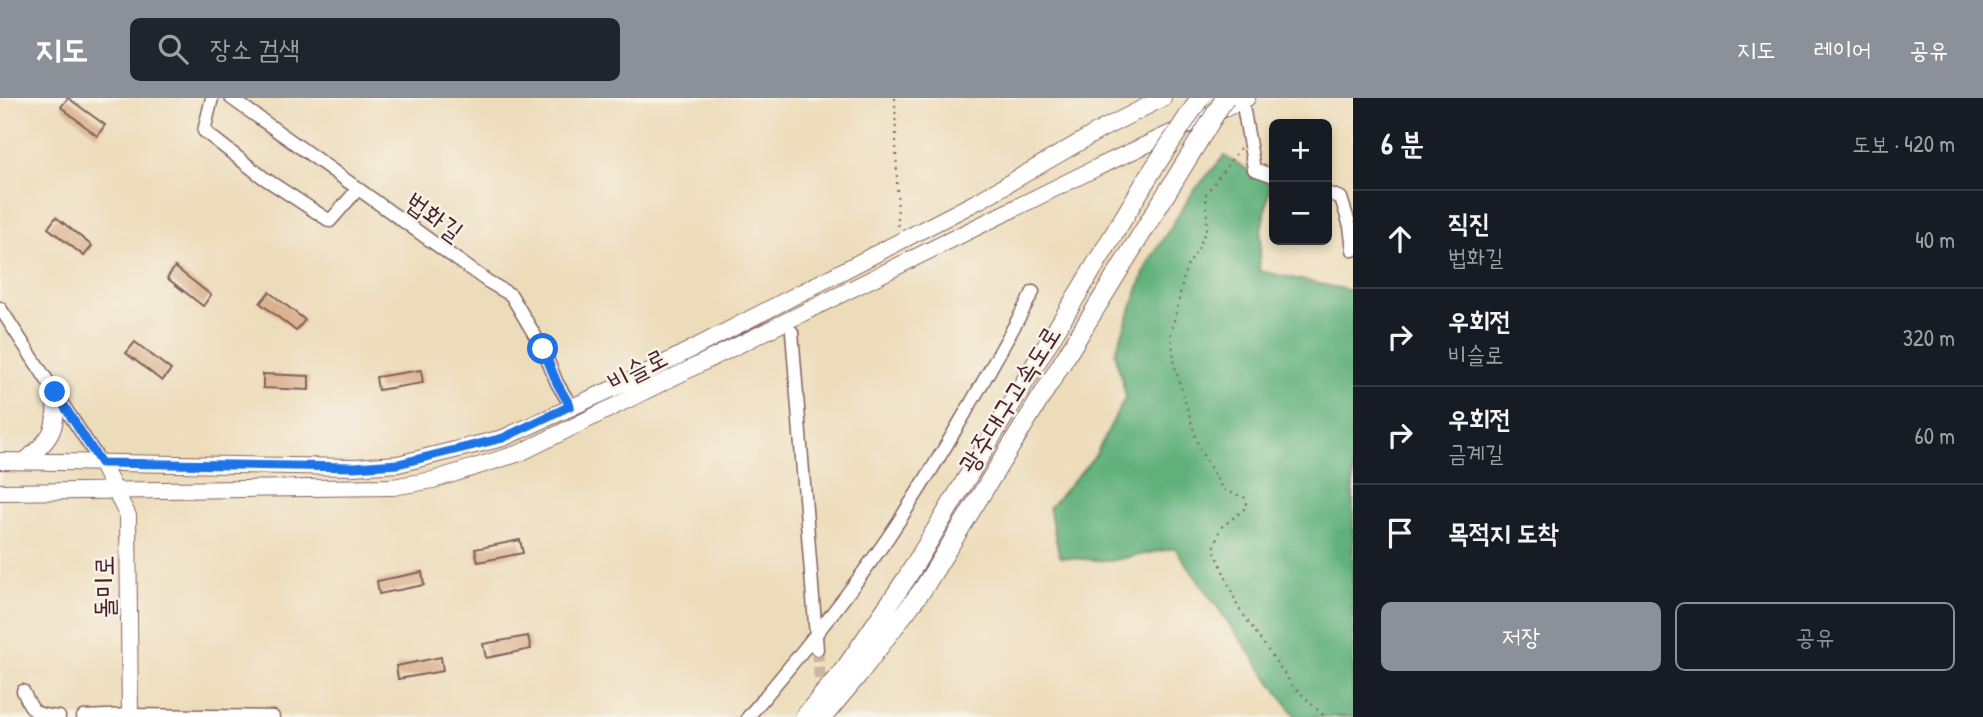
<!DOCTYPE html>
<html lang="ko">
<meta charset="utf-8">
<style>
body{margin:0;font-family:"Patrick Hand","Poor Story",sans-serif;background:#20242c;color:#f1f3f6}
.controls{position:absolute;right:21px;top:21px;display:grid;overflow:hidden;border-radius:10px;box-shadow:0 4px 10px #0003}
.controls button{width:63px;height:63px;display:grid;place-items:center;padding:0;border:0;border-bottom:2px solid #363941;background:#171b24;color:#f1f3f6;font:35px sans-serif}
.stop{position:absolute;width:21px;height:21px;margin:-16px;border:5px solid #1a73e8;border-radius:50%;background:#fff}
.stop.end{background:#1a73e8;border-color:#fff;box-shadow:0 2px 7px #0008}
.list{margin:0;padding:0;list-style:none}
h2{display:flex;justify-content:space-between;align-items:center;height:91px;margin:0;padding:0 28px;font-size:30px}
h2 small{font-size:23px;font-weight:400;color:#9ea1a6}
.list li{display:grid;grid-template-columns:46px 1fr auto;gap:21px;align-items:center;box-sizing:border-box;height:98px;padding:0 28px;border-top:2px solid #363941}
.list b{display:block;font-size:26px;white-space:nowrap}
.list p{margin:0;font-size:23px;white-space:nowrap;color:#9ea1a6}
.list em{font-size:23px;font-style:normal;color:#9ea1a6}
.actions{display:flex;gap:14px;padding:21px 28px}
.actions a{flex:1;padding:16px 0;border:2px solid #8c9099;border-radius:10px;text-align:center;font-size:24px;color:#8c9099}
.actions .main{background:#8c9099;color:#fff}
.icon{flex:none;width:38px;height:38px;fill:none;stroke:currentColor;stroke-width:2;stroke-linecap:round;stroke-linejoin:round}
.map{position:relative;flex:none;width:1353px;height:619px;overflow:hidden}
header{display:flex;align-items:center;gap:42px;box-sizing:border-box;height:98px;padding:0 35px;background:#8c9099;color:#fff}
header strong{font-size:33px}
nav{display:flex;gap:38px;margin-inline-start:auto;font-size:24px}
.search{width:490px;height:63px;background:#20242c;display:flex;align-items:center;gap:18px;box-sizing:border-box;padding:0 24px;border-radius:10px;color:#9ea1a6;font-size:26px}
main{display:flex}
aside{flex:1;background:#171b24}
.map>svg:first-child{display:block}
.forest{fill:#60b07b;stroke:#556853;stroke-width:2}
.building{fill:#daaf8b}
.lines{fill:none;stroke-linecap:round;stroke-linejoin:round}
.minor-tunnel{stroke:#ccb69d;stroke-width:12;stroke-dasharray:12 6;stroke-linecap:butt}
.minor-casing{stroke:#83615d;stroke-width:15}
.major-casing{stroke:#83615d;stroke-width:18}
.highway-casing{stroke:#83615d;stroke-width:20}
.path{stroke:#83615d;stroke-width:2;stroke-dasharray:2 5;stroke-linecap:butt}
.minor{stroke:#fff;stroke-width:12}
.major{stroke:#fff;stroke-width:16}
.highway{stroke:#fff;stroke-width:18}
.highway-bridge-casing{stroke:#83615d;stroke-width:20;stroke-linecap:butt}
.highway-bridge{stroke:#fff;stroke-width:18}
.route{stroke:#1a73e8;stroke-width:9}
.labels{text-anchor:middle;dominant-baseline:central;stroke-width:5;stroke-linejoin:round;paint-order:stroke}
.street-label{font-size:26px;fill:#4a1f2b;stroke:#f7f3e8}
</style>
<header>
<strong>지도</strong>
<div class="search"><svg class="icon" aria-label="search" viewBox="0 0 24 24"><circle cx="10" cy="10" r="6"/><path d="M15 15l6 6"/></svg>장소 검색</div>
<nav><a>지도</a><a>레이어</a><a>공유</a></nav>
</header>
<main>
<div class="map">
<svg width="1353" height="619" viewBox="0 0 1353 619">
<rect width="100%" height="100%" fill="#f7f3e8"/>
<filter id="ink" filterUnits="userSpaceOnUse"><feTurbulence type="fractalNoise" baseFrequency=".0143" numOctaves="2"/><feDisplacementMap in="SourceGraphic" scale="14" xChannelSelector="R" yChannelSelector="G"/><feConvolveMatrix kernelMatrix="1 2 1 2 8 2 1 2 1" color-interpolation-filters="sRGB"/></filter>
<filter id="wash" filterUnits="userSpaceOnUse"><feTurbulence type="fractalNoise" baseFrequency=".00686" numOctaves="4" result="noise"/><feDisplacementMap in="SourceGraphic" scale="28" xChannelSelector="R" yChannelSelector="G"/><feGaussianBlur stdDeviation="1.57" result="paint"/><feColorMatrix in="noise" values="0 0 0 0 0 0 0 0 0 0 0 0 0 0 0 0 0 1.4 0 .05"/><feComposite in="paint" operator="in"/></filter>
<g filter="url(#wash)">
<rect width="100%" height="100%" fill="#eddcba"/>
<path class="forest" d="M1224,58L1271,85L1261,134L1259,173L1353,193V619H1296L1175,450L1109,463L1060,459L1049,410L1095,358L1126,298L1115,255L1148,165L1193,94Z"/>
<g id="blocks">
<path class="building" d="M68,0L105,27L97,38L61,9Z
M56,119L92,148L84,158L48,130Z
M175,169L211,197L203,208L167,180Z
M269,194L305,222L296,233L260,205Z
M135,244L171,272L162,283L126,255Z
M421,272L423,285L378,292L376,279Z
M263,276L309,278V292L263,290Z
M520,442L523,455L478,464L475,451Z
M422,474L424,487L379,496L377,483Z
M528,538L531,551L486,560L483,546Z
M441,559L443,573L398,581L396,568Z"/>
</g>
</g>
<g filter="url(#ink)">
<use href="#blocks" fill-opacity="0" stroke="#83615d" stroke-width="2"/>
<g class="lines">
<path class="minor-tunnel" d="M817,551L822,599"/>
<g class="minor-casing">
<path id="minor" d="M212,0L204,33L264,80L330,123L358,91
M231,0L487,183L511,197L543,251L557,285L571,308
M1242,2L1254,71L1274,78
M1327,95L1341,100L1350,128L1353,152
M0,210L101,365
M792,234L817,551
M23,593C33,615 34,617 59,619
M83,619L130,617L273,619
M748,619C797,561 846,501 889,438C942,359 988,276 1033,194"/>
</g>
<g class="major-casing">
<path id="major" d="M26,362C54,338 57,331 55,294
M0,363L354,369L398,366L503,340L630,283L980,102L1102,31L1163,0
M101,365L128,418L130,619
M0,394L393,389L433,382L520,355L1098,69L1247,0"/>
</g>
<g class="highway-casing">
<path id="highway" d="M804,619L846,569L906,481L1150,76
M823,619L858,577L923,491L1190,57"/>
</g>
<path class="path" d="M895,0L898,128
M1240,50L1206,96L1207,128L1197,154L1186,170L1171,236L1175,269L1199,350L1223,392L1246,400V410L1220,430L1214,451L1238,509L1292,587L1325,619"/>
<use href="#minor" class="minor"/>
<use href="#major" class="major"/>
<use href="#highway" class="highway"/>
<g class="highway-bridge-casing">
<path id="highway-bridge" d="M1190,57L1225,0
M1150,76L1200,0"/>
</g>
<use href="#highway-bridge" class="highway-bridge"/>
</g>
</g>
<g class="lines" filter="url(#ink)">
<path class="route" d="M55,294L101,365L354,369L398,366L503,340L570,308L557,285L543,251"/>
</g>
<g class="labels">
<g class="street-label">
<text transform="translate(435 118) rotate(36)">법화길</text>
<text transform="translate(637 271) rotate(-27)">비슬로</text>
<text transform="translate(1009 301) rotate(-58)">광주대구고속도로</text>
<text transform="translate(104 489) rotate(-91)">돌미로</text>
</g>
</g>
</svg>
<div class="controls">
<button>+</button>
<button>−</button>
</div>
<div class="stop" style="left:543px;top:251px"></div>
<div class="stop end" style="left:55px;top:294px"></div>
</div>
<aside>
<h2>6 분<small>도보 · 420 m</small></h2>
<ul class="list">
<li><svg class="icon" aria-label="ahead" viewBox="0 0 24 24"><path d="M12 20V5M6 11l6-6 6 6"/></svg><div><b>직진</b><p>법화길</p></div><em>40 m</em></li>
<li><svg class="icon" aria-label="right" viewBox="0 0 24 24"><path d="M7 20v-9h11M14 6l5 5-5 5"/></svg><div><b>우회전</b><p>비슬로</p></div><em>320 m</em></li>
<li><svg class="icon" aria-label="right" viewBox="0 0 24 24"><path d="M7 20v-9h11M14 6l5 5-5 5"/></svg><div><b>우회전</b><p>금계길</p></div><em>60 m</em></li>
<li><svg class="icon" aria-label="arrive" viewBox="0 0 24 24"><path d="M6 21V4h12l-3 4 3 4H6"/></svg><div><b>목적지 도착</b></div></li>
</ul>
<div class="actions"><a class="main">저장</a><a>공유</a></div>
</aside>
</main>
